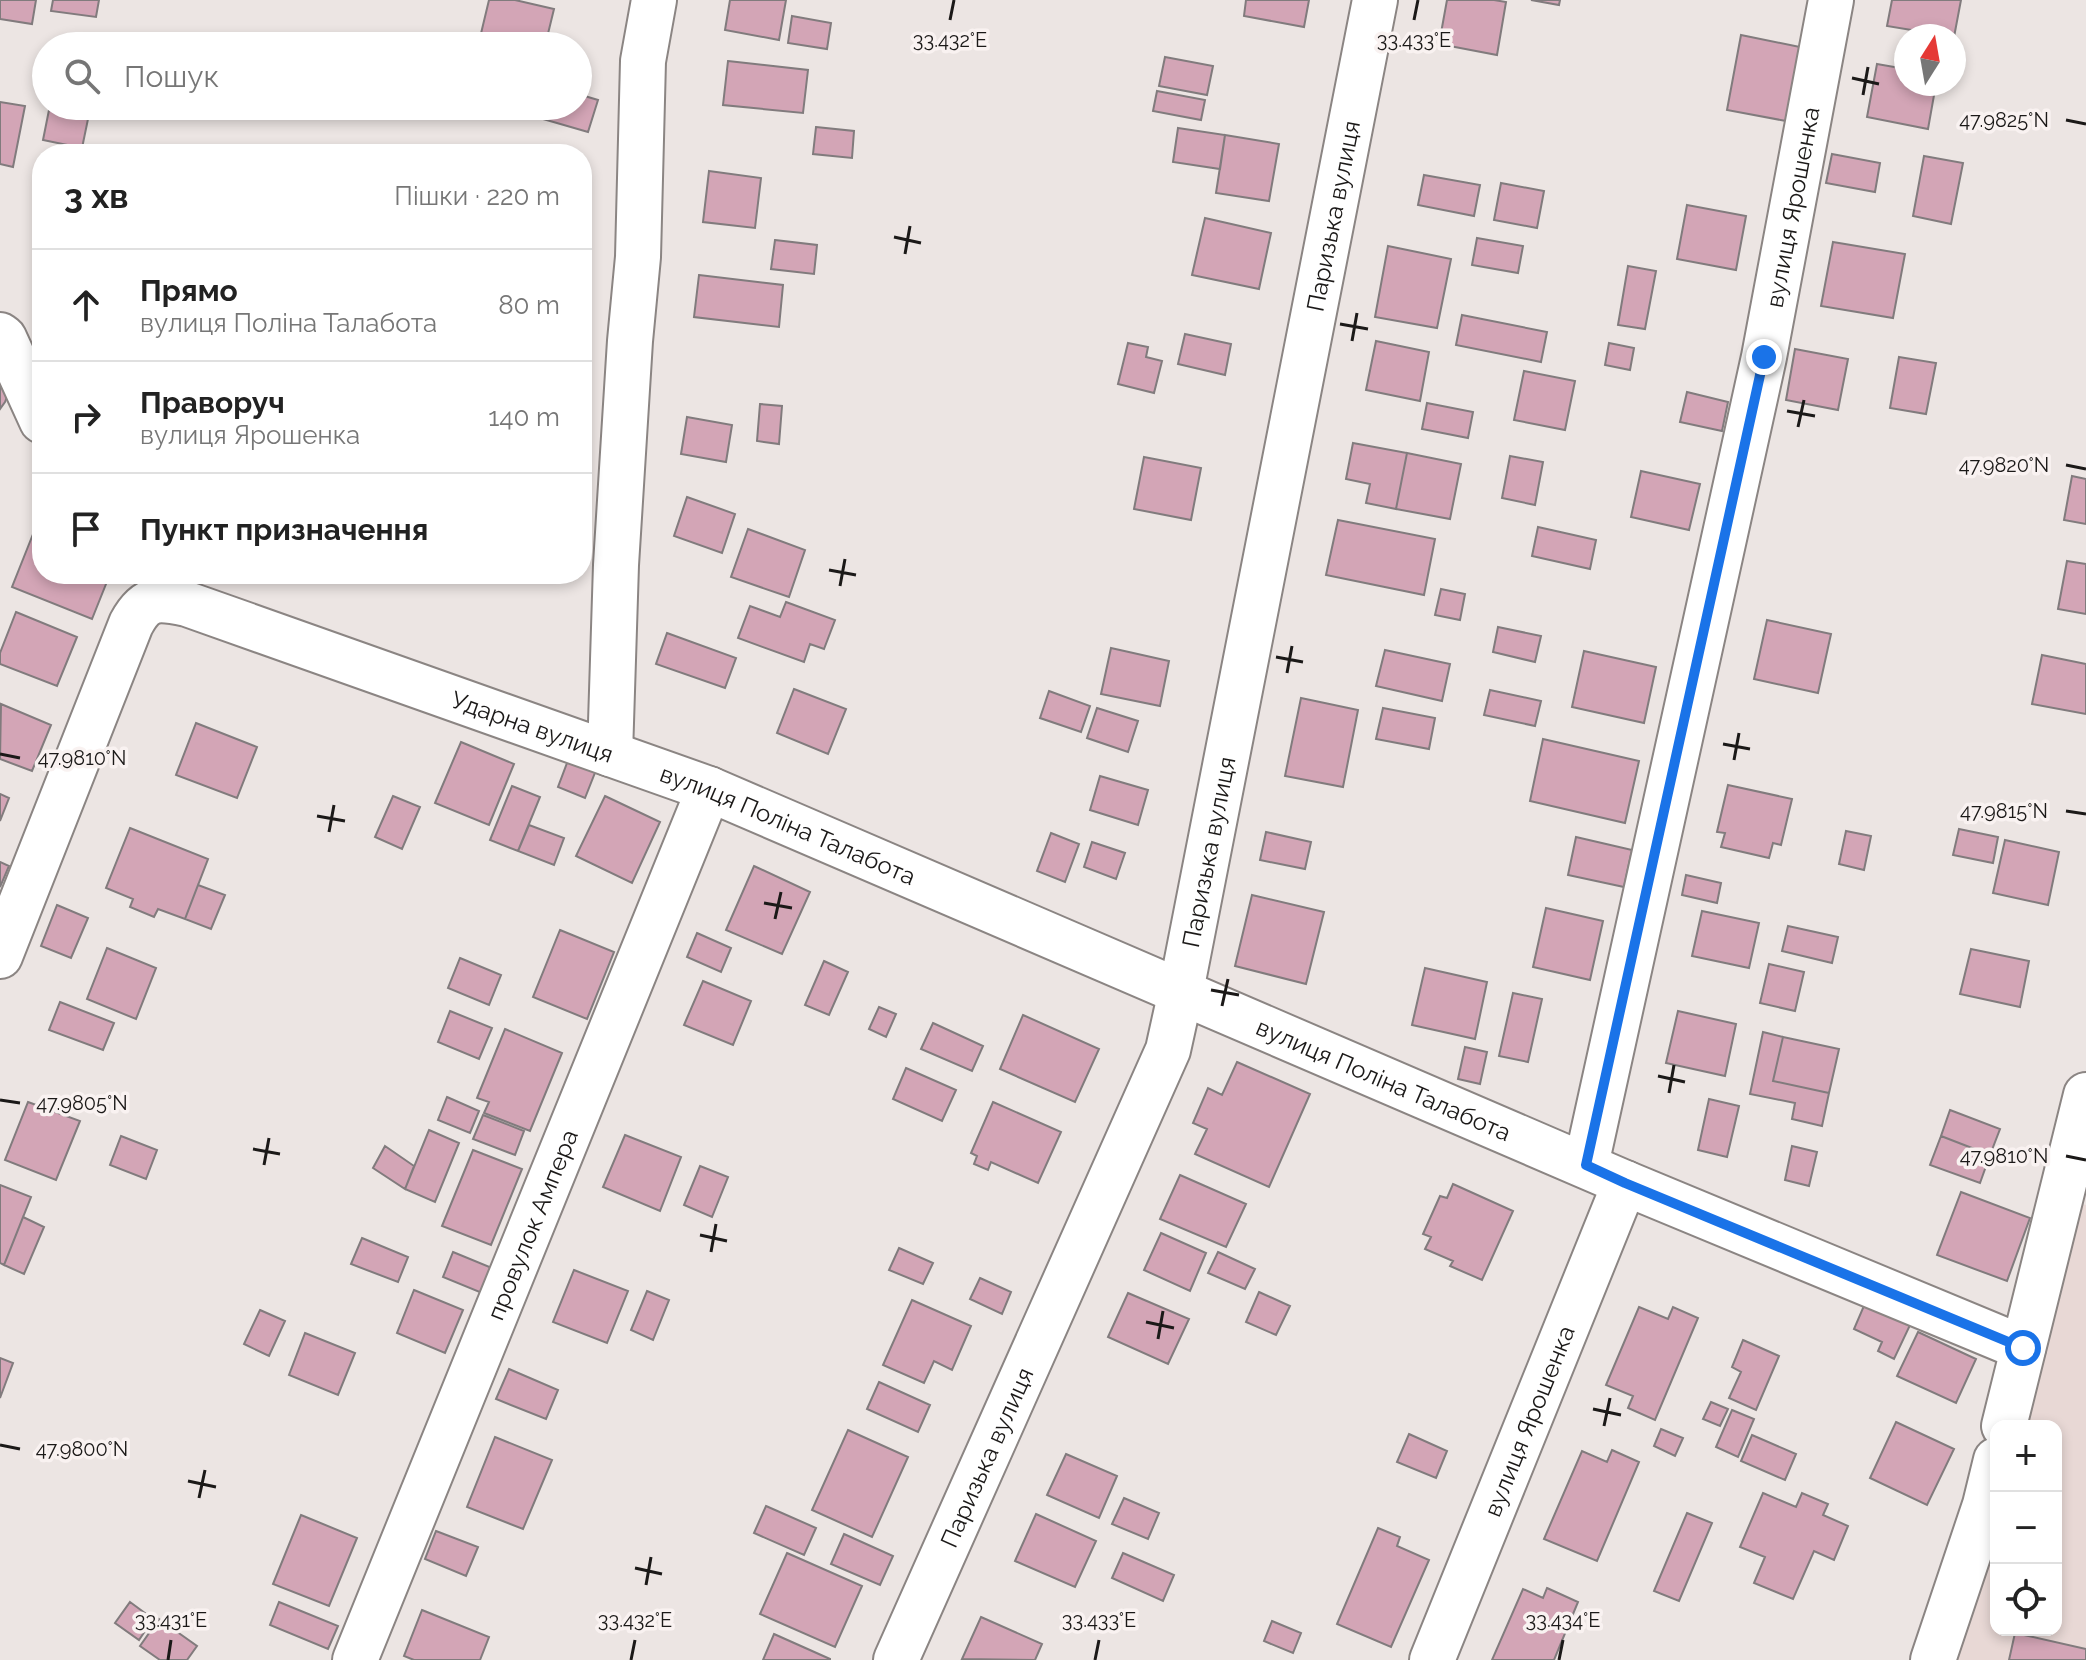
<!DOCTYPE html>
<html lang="uk">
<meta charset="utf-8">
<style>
body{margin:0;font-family:Raleway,sans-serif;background:#f2f2f2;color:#222}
.controls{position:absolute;right:24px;bottom:24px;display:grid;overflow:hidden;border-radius:16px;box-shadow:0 4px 12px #0003}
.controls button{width:72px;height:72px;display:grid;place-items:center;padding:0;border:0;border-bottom:2px solid #e0e0e0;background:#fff;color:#222;font:40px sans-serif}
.compass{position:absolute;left:1894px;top:24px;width:72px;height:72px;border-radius:50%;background:#fff;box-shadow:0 4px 12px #0003;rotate:11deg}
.stop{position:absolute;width:24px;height:24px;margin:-18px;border:6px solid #1a73e8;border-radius:50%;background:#fff}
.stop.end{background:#1a73e8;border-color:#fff;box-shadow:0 2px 8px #0008}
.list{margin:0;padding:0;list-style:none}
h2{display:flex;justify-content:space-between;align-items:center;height:104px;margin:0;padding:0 32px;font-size:34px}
h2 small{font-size:26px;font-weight:400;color:#767676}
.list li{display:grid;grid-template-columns:52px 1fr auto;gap:24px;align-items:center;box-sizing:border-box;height:112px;padding:0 32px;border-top:2px solid #e0e0e0}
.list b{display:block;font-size:30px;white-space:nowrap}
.list p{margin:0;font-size:26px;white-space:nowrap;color:#767676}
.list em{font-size:26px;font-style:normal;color:#767676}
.icon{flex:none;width:44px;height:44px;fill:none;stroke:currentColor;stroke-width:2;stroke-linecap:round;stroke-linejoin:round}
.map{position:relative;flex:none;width:2086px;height:1660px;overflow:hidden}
.search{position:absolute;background:#fff;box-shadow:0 4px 12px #0003;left:32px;top:32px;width:560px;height:88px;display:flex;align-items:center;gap:20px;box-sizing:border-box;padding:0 28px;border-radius:44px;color:#767676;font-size:30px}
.panel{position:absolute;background:#fff;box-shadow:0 4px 12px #0003;left:32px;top:144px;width:560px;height:440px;border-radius:32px}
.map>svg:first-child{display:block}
.built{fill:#e8d8d5}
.building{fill:#d3a5b6;stroke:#817b7d;stroke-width:2}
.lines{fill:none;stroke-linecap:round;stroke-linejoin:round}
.minor-casing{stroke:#8b8583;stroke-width:48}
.minor{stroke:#fff;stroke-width:44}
.route{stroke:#1a73e8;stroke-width:10}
.ticks{fill:none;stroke:#1b1918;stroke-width:3}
.labels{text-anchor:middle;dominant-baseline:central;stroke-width:7;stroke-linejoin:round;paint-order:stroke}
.street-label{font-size:24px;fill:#1b1918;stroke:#f9f2f1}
.ticks-label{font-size:20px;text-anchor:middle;fill:#1b1918;stroke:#f9f2f1;stroke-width:7;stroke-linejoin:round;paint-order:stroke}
</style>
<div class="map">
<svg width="2086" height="1660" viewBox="0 0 2086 1660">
<rect width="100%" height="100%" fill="#ece5e3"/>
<path class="built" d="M2060,1199L2086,1205V1660H1933L1996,1460V1630H2056V1426H2004Z"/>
<path class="building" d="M0,0H36L32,24L0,19Z
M53,0H99L96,17L51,11Z
M489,0H515L554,9L545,46H478Z
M730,0H786L779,40L725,30Z
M1246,0H1309L1304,27L1244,16Z
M1447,0H1494L1506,2L1497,55L1439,44Z
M1531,0H1560L1559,5Z
M1892,0H1961L1954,37L1887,26Z
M792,16L831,23L827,49L788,43Z
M1741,35L1800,47L1786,121L1727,110Z
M1165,57L1213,66L1207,95L1159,86Z
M728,61L808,70L803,113L723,105Z
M1877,64L1906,69V84H1936L1928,129L1867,117Z
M1157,91L1205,100L1201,120L1153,111Z
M578,94L598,100L588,132L512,110L513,106H578Z
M0,102L25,106L13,167L0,164Z
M49,110L88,119L82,148L43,140Z
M816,127L854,131L852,158L813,154Z
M1178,128L1225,135L1220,169L1173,162Z
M1225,135L1279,144L1269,201L1216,193Z
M1832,154L1880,163L1875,192L1826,183Z
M1924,156L1963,163L1951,224L1913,216Z
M709,171L761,178L755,228L703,222Z
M1424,175L1480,185L1474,216L1418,205Z
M1501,183L1544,191L1537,228L1494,220Z
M1687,205L1746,216L1736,270L1677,259Z
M1205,218L1271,233L1259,289L1192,275Z
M1477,238L1523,246L1518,273L1472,265Z
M775,240L817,245L814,274L771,269Z
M1833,242L1905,254L1893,318L1821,306Z
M1388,246L1451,259L1437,328L1375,317Z
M1628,266L1656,271L1645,329L1618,325Z
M699,275L783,285L779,327L694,317Z
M1462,315L1547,332L1541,362L1456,345Z
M1185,334L1231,344L1225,375L1178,364Z
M1376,341L1429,352L1420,401L1366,390Z
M1128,343L1148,347L1146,357L1162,361L1154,393L1118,384Z
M1609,343L1634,348L1630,370L1605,365Z
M1795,349L1848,359L1838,410L1786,400Z
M1899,357L1936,363L1926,414L1890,408Z
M1524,371L1575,381L1565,430L1514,420Z
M0,372L8,394L5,402L0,409Z
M1687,392L1728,402L1722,431L1680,422Z
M1427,403L1473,412L1468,438L1422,429Z
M760,404L782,406L779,444L757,441Z
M687,417L732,425L726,462L681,454Z
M1353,443L1407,453L1396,509L1366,503L1370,484L1346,479Z
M1407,453L1461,464L1450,519L1396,509Z
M1510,456L1543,462L1535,505L1502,498Z
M1144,457L1201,468L1191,520L1134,509Z
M1641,471L1700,484L1689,530L1631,517Z
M2072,476L2086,479V524L2064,520Z
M687,497L735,514L722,553L674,536Z
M41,514L42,574H110L92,619L12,587Z
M1338,520L1435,539L1424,595L1326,575Z
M1538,527L1596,540L1590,569L1532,556Z
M748,529L805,550L789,597L731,577Z
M2067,561L2086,564V614L2058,609Z
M1441,589L1465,594L1460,620L1435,615Z
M786,602L835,620L824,649L810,644L804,662L738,638L750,606L780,617Z
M16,612L77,637L57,686L0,664V653Z
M1767,620L1831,634L1818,693L1754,679Z
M1498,627L1541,636L1535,662L1493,652Z
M667,633L736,658L725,688L656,664Z
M1111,648L1169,661L1160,706L1101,694Z
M1385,650L1450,664L1442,701L1376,686Z
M1584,651L1656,667L1644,723L1572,707Z
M2042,655L2086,664V714L2032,704Z
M794,689L846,709L828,754L777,733Z
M1490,690L1541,701L1535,726L1484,715Z
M1049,691L1090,706L1081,732L1040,718Z
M1301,698L1358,710L1343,787L1285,776Z
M1,704L51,725L32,771L0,759Z
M1097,708L1138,721L1128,752L1087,738Z
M1383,708L1435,718L1429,749L1376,739Z
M196,723L257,747L237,798L176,775Z
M1543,739L1639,761L1625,823L1530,801Z
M461,742L514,764L489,825L435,803Z
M570,755L598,765L585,798L558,787Z
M1100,776L1148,790L1138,825L1090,810Z
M1728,785L1792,799L1781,845L1773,843L1769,858L1721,847L1725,833L1717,832Z
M512,786L540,797L518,851L490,840Z
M0,794L9,798L0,821Z
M393,796L420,807L402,849L375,837Z
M605,796L660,822L632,883L576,856Z
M529,825L564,838L554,865L518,851Z
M130,828L208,859L185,919L158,909L154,917L130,907L133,899L106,888Z
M1959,829L1998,837L1993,863L1953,855Z
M1846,831L1871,836L1864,870L1839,864Z
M1266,832L1311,842L1305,869L1260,860Z
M1051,833L1079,844L1065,882L1037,871Z
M1576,837L1632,850L1624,887L1568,875Z
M2005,840L2059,852L2048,905L1993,893Z
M1092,842L1125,853L1116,879L1084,867Z
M0,862L9,866L0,887Z
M754,866L810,892L782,954L726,930Z
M1686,875L1721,883L1717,903L1682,895Z
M198,885L225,895L211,929L185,919Z
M1252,895L1324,912L1306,984L1235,966Z
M57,905L88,918L71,958L41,946Z
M1546,908L1603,921L1590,980L1533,967Z
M1702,911L1759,923L1749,968L1692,956Z
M1788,926L1838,937L1832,963L1782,951Z
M560,930L614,952L587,1019L533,997Z
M697,933L731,948L721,972L687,957Z
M107,948L156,968L136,1019L87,999Z
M1971,949L2029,961L2020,1007L1960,994Z
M460,958L501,975L489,1005L448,988Z
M824,961L848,972L829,1015L805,1005Z
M1769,964L1804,972L1795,1011L1760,1003Z
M1425,968L1487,982L1475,1039L1412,1025Z
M703,981L751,1001L733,1045L684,1025Z
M1513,993L1542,999L1528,1062L1499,1056Z
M60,1002L114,1023L103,1050L49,1030Z
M879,1007L896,1014L886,1037L869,1029Z
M450,1011L492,1028L479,1059L438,1042Z
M1678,1011L1736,1024L1725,1076L1666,1063Z
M1023,1015L1099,1049L1075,1102L1000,1069Z
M933,1023L983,1046L972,1071L921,1049Z
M505,1029L562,1053L530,1131L484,1113L489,1102L477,1098Z
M1763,1032L1783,1037L1773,1081L1829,1093L1822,1126L1792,1119L1795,1103L1750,1094Z
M1783,1037L1839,1049L1829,1093L1773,1081Z
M1465,1047L1487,1052L1480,1084L1458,1079Z
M1237,1062L1310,1094L1269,1187L1195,1154L1207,1129L1193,1123L1208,1088L1222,1095Z
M906,1068L956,1090L942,1121L893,1099Z
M447,1097L479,1111L470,1133L438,1120Z
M1709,1099L1739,1106L1727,1157L1698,1150Z
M28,1102L80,1121L56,1180L5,1160Z
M993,1102L1061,1132L1038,1183L991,1162L988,1170L974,1164L977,1156L971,1153Z
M1950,1110L2000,1129L1990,1155L1941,1136Z
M483,1115L524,1131L515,1155L473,1139Z
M429,1130L459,1143L435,1202L405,1189Z
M625,1135L681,1157L660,1211L603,1187Z
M121,1136L157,1150L146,1179L110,1165Z
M1941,1136L1990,1155L1980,1183L1930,1165Z
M385,1146L414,1166L405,1189L373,1168Z
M1792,1146L1817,1152L1809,1186L1785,1180Z
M473,1150L522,1169L491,1245L442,1226Z
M700,1166L728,1177L712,1217L684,1205Z
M1180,1175L1246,1204L1226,1247L1160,1219Z
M1453,1184L1513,1211L1482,1280L1450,1266L1453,1261L1425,1249L1431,1237L1423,1234L1440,1196L1447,1198Z
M0,1185L31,1197L4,1265L0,1263Z
M1961,1192L2030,1218L2007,1281L1937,1255Z
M23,1217L44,1227L24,1274L4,1265Z
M1161,1233L1206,1253L1190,1291L1144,1270Z
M362,1238L408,1257L398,1282L351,1264Z
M899,1248L933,1263L923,1284L889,1270Z
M453,1252L492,1268L482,1293L443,1277Z
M1218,1252L1255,1269L1245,1289L1208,1273Z
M574,1270L628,1291L607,1343L553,1322Z
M980,1278L1011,1292L1002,1314L970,1299Z
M414,1290L463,1310L445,1353L397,1333Z
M647,1291L669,1300L653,1340L631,1330Z
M1259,1292L1290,1306L1276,1335L1246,1322Z
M1128,1293L1189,1319L1168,1364L1108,1337Z
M912,1300L971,1326L952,1370L934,1361L924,1383L883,1365Z
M1866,1301L1911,1323L1894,1359L1878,1351L1882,1342L1854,1329Z
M1639,1307L1668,1319L1673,1307L1698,1318L1655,1420L1628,1408L1633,1396L1606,1385Z
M260,1310L285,1321L269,1356L244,1344Z
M1918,1332L1976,1359L1956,1403L1897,1376Z
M305,1333L355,1353L338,1395L289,1375Z
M1743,1340L1779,1356L1756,1410L1729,1398L1741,1372L1732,1367Z
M0,1358L13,1363L0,1398Z
M509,1369L558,1390L546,1419L496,1399Z
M879,1382L930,1405L918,1432L867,1409Z
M1711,1402L1728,1409L1720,1426L1703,1419Z
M1732,1410L1754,1419L1738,1457L1716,1447Z
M1896,1422L1954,1449L1927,1505L1870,1478Z
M1661,1429L1683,1438L1675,1456L1654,1446Z
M848,1430L908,1457L872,1537L812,1510Z
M1409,1434L1447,1451L1436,1478L1397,1462Z
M1752,1435L1796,1454L1785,1480L1741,1461Z
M495,1437L552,1460L523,1529L467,1507Z
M1612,1450L1639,1462L1597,1561L1544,1539L1582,1451L1607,1462Z
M1066,1454L1117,1476L1099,1518L1047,1495Z
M1763,1493L1796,1507L1802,1493L1828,1504L1823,1515L1848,1526L1834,1560L1814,1551L1793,1599L1754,1583L1765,1557L1740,1547Z
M1124,1498L1159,1513L1148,1539L1112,1524Z
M766,1506L816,1528L804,1555L754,1533Z
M1687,1513L1712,1523L1679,1601L1654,1591Z
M1036,1514L1096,1541L1075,1587L1015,1561Z
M301,1515L357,1538L329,1606L273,1584Z
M1378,1528L1400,1537L1397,1546L1429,1560L1391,1647L1337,1624Z
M436,1531L478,1547L466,1576L425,1559Z
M844,1534L893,1556L880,1585L831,1564Z
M787,1553L862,1586L835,1647L760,1614Z
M1123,1553L1174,1575L1163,1601L1112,1578Z
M1547,1588L1578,1602L1554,1660H1492L1523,1589L1543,1598Z
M130,1602L153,1619L139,1640L115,1623Z
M279,1602L338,1626L328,1649L270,1625Z
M422,1610L489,1637L480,1660H414L404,1656Z
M981,1617L1042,1644L1035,1660L962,1659Z
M159,1619L197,1646L187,1660H160L140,1646Z
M1272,1621L1301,1633L1293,1653L1264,1641Z
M2015,1633L2086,1649V1660H2009Z
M774,1634L830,1659V1660H763Z"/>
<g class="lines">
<g class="minor-casing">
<g id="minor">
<path d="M0,335L4,338L42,421"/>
<path d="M610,754L616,565L630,341L638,257L643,61L654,0"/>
<path id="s1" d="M0,956L131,624C146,596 158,598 187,604L709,789L1625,1183L2023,1348"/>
<path id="s2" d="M1586,1165L1764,357L1831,0"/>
<path d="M2004,1426L2086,1095"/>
<path id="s3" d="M355,1660L709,789"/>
<path id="s4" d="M896,1660L1168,1050L1181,991L1375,0"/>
<path id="s5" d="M1432,1660L1625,1183"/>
<path d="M1933,1660L1985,1505L1996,1460"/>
</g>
</g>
<use href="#minor" class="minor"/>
</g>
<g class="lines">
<path class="route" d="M1764,357L1586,1165L1625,1183L2023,1348"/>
</g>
<path class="ticks" d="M950,20L954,0M1414,20L1418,0M1852,78L1879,84M1863,95L1868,67M2066,120L2086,124M894,237L921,243M905,254L910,226M1340,324L1368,329M1352,341L1357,313M1787,411L1815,416M1798,427L1804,400M2066,465L2086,469M829,570L856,575M840,586L845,559M1276,657L1303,662M1287,673L1292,646M1723,744L1750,749M0,754L20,758M1734,760L1739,733M2066,811L2086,814M317,816L345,821M329,832L334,805M764,903L792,908M775,919L781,892M1211,990L1239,995M1222,1006L1228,979M1658,1076L1685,1082M1669,1093L1674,1065M0,1100L20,1103M253,1149L280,1154M2066,1156L2086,1160M264,1165L269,1138M700,1235L727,1241M711,1252L716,1224M1146,1322L1174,1328M1158,1339L1163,1311M1593,1409L1621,1415M1604,1426L1610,1398M0,1445L20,1449M188,1481L216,1487M199,1498L205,1470M635,1568L662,1574M646,1585L651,1557M168,1660L171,1640M631,1660L635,1640M1095,1660L1099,1640M1559,1660L1563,1640"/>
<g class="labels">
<g class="street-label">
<text stroke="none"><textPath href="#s2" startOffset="980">вулиця Ярошенка</textPath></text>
<text stroke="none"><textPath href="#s4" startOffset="1518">Паризька вулиця</textPath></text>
<text stroke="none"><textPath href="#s1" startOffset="790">Ударна вулиця</textPath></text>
<text stroke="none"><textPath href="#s1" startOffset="1064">вулиця Поліна Талабота</textPath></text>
<text stroke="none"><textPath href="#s4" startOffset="870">Паризька вулиця</textPath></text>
<text stroke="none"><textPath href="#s1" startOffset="1712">вулиця Поліна Талабота</textPath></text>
<text stroke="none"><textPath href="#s3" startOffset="470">провулок Ампера</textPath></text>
<text stroke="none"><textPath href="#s5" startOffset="258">вулиця Ярошенка</textPath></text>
<text stroke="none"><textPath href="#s4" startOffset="222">Паризька вулиця</textPath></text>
</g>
</g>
<g class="ticks-label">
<text x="950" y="47">33.432°E</text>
<text x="1414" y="47">33.433°E</text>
<text x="2004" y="127">47.9825°N</text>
<text x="2004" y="472">47.9820°N</text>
<text x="82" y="765">47.9810°N</text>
<text x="2004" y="818">47.9815°N</text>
<text x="82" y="1110">47.9805°N</text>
<text x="2004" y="1163">47.9810°N</text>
<text x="82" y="1456">47.9800°N</text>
<text x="171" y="1627">33.431°E</text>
<text x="635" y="1627">33.432°E</text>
<text x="1099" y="1627">33.433°E</text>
<text x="1563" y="1627">33.434°E</text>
</g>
</svg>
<div class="controls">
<button>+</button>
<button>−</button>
<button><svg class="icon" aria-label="locate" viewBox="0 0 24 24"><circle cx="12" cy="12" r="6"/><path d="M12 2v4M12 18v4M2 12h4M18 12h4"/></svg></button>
</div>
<svg class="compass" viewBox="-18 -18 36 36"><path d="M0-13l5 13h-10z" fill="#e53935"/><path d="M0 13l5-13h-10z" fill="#767676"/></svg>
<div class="stop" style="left:2023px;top:1348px"></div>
<div class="stop end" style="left:1764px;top:357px"></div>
<div class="search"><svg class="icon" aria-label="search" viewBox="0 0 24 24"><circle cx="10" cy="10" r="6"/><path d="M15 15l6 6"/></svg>Пошук</div>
<section class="panel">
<h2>3 хв<small>Пішки · 220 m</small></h2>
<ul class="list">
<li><svg class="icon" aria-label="ahead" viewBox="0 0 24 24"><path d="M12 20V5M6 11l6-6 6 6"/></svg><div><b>Прямо</b><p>вулиця Поліна Талабота</p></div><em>80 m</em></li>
<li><svg class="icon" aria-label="right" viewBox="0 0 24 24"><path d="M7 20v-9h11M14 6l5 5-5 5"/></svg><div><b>Праворуч</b><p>вулиця Ярошенка</p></div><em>140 m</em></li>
<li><svg class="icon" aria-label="arrive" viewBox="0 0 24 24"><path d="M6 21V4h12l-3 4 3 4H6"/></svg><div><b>Пункт призначення</b></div></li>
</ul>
</section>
</div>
